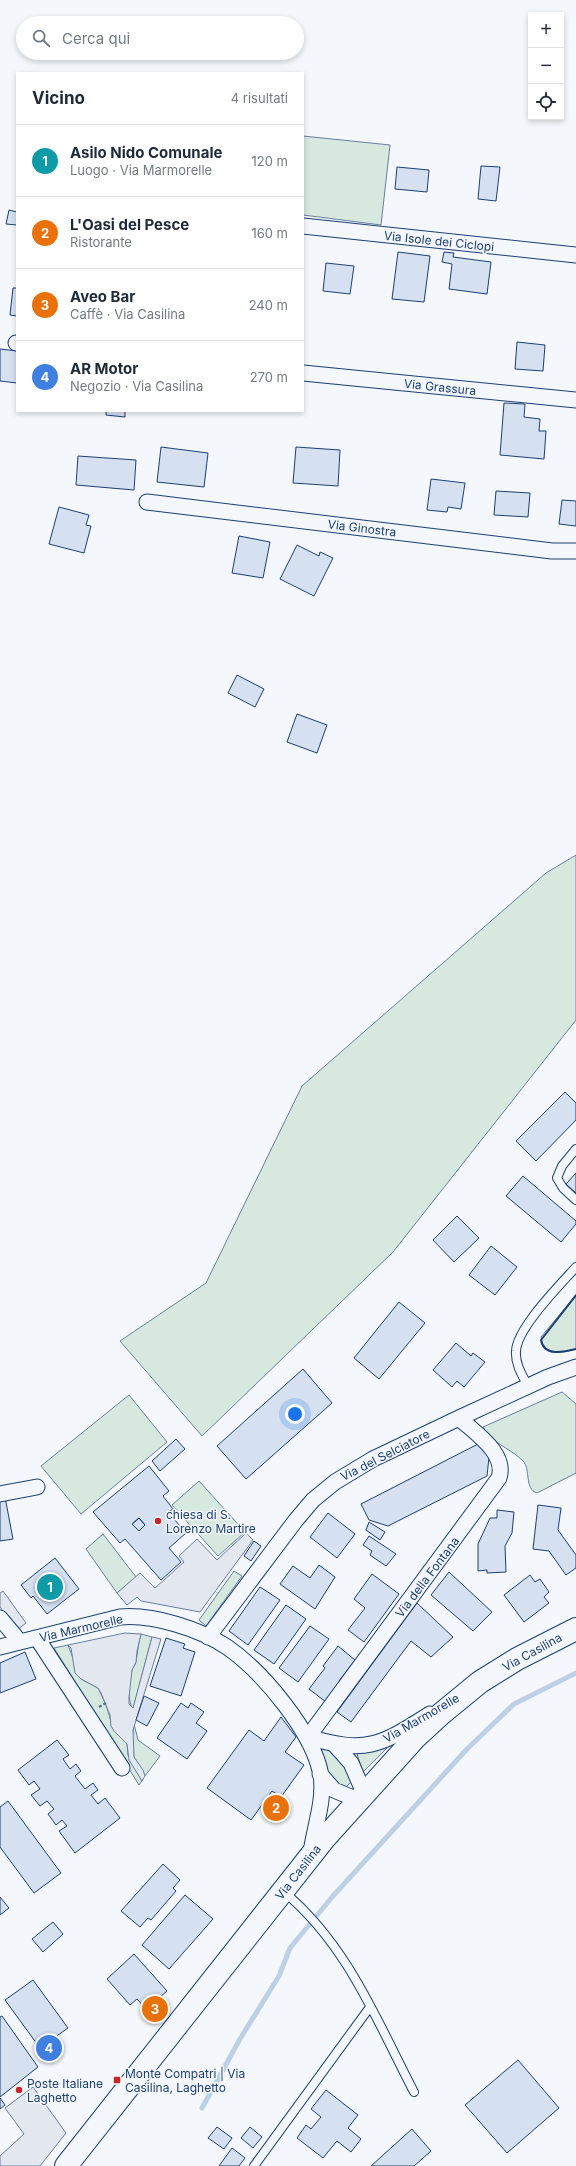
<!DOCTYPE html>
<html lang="it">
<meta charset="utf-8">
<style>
body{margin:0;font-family:Inter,sans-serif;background:#f6f6f7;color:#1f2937}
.controls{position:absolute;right:12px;top:12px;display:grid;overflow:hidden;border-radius:0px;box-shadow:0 2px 6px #0003}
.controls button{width:36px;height:36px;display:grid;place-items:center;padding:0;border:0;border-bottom:1px solid #e0e1e3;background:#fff;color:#1f2937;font:20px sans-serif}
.you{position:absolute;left:295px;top:1414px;width:14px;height:14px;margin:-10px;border:3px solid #fff;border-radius:50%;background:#1a73e8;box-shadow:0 0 0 6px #1a73e833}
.badge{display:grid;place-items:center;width:26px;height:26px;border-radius:50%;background:#111827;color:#fff;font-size:13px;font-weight:700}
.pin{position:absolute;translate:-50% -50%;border:2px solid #fff;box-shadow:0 1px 4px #0006}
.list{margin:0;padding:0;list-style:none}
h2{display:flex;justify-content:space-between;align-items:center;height:52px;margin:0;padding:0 16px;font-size:17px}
h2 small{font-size:13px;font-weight:400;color:#747a83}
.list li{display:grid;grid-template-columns:26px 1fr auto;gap:12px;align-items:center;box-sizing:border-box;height:72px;padding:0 16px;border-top:1px solid #e0e1e3}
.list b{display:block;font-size:15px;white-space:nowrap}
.list p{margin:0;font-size:13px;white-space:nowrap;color:#747a83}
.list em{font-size:13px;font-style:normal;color:#747a83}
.icon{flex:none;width:22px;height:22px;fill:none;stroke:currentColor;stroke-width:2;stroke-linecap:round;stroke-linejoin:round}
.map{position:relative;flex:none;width:576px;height:2166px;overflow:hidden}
.search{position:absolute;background:#fff;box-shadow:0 2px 6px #0003;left:16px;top:16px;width:288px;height:44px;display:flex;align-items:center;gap:10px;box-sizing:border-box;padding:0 14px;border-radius:22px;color:#747a83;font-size:15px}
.panel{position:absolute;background:#fff;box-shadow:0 2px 6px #0003;left:16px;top:72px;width:288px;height:340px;border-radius:0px}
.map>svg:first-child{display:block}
.green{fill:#d7e8df;stroke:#687fa3}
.parking{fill:#e3e8f0;stroke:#687fa3}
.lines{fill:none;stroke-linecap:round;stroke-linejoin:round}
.stream{stroke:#bed0e5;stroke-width:5}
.building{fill:#d5e0f0;stroke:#1d3f73;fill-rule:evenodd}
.service-casing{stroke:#1d3f73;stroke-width:10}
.minor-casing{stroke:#1d3f73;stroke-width:17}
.primary-casing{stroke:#1d3f73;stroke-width:24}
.path{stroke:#5e769c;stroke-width:2.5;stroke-dasharray:3 2;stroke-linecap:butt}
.service{stroke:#f4f7fb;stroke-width:8}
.minor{stroke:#f4f7fb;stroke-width:15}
.primary{stroke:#f4f7fb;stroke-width:22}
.wall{stroke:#1d3f73;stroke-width:2}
.poi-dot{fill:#c62828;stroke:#f4f7fb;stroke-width:1.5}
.labels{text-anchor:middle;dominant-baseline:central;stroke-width:3;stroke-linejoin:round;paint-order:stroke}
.street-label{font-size:12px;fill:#1d3f73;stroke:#f4f7fb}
.poi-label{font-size:12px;fill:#1d3f73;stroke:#f4f7fb;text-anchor:start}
</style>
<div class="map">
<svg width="576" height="2166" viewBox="0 0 576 2166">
<rect width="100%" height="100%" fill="#f4f7fb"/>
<path class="green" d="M303,136L390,145L381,225L303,215Z
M576,855V1020L393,1252L202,1436L120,1341L206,1283L302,1086L546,873Z
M576,1295V1349C565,1352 552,1356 543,1346L541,1337Z
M562,1392L576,1404V1473L537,1493C524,1489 531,1469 523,1461C512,1449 489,1442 483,1427Z
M129,1395L167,1442L81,1514L41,1466Z
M199,1481L245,1532L218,1556L172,1505Z
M103,1534L136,1577L117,1593L86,1549Z
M234,1571L242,1576L206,1626L199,1620Z
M141,1634L152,1637L133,1709C127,1702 129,1679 132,1670C133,1667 136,1664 136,1661C138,1652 138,1643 141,1634Z
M68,1645L81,1679L98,1688L106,1705L114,1731L127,1744L128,1755L142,1781L139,1785L54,1648Z
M134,1724L138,1740L160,1756L145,1776L134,1757L132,1740Z
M317,1743L340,1757L352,1781L346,1787L331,1780Z
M386,1747L387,1748L363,1772L357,1754Z"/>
<path class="parking" d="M246,1533L253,1540L200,1612L141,1601L137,1597L127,1605L117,1593L140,1573L155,1588L184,1562L179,1556L197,1539L217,1560Z
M3,1591L26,1623L17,1630L0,1607V1593Z
M125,1633L141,1634L137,1651L136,1662L132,1670L129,1697V1704L133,1708L152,1637L161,1639L133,1730L134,1757L143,1770L145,1776L142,1781L129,1760L127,1744L114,1731L111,1726L110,1715L101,1693L98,1688L81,1679L75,1673L71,1648L68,1645Z
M33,2087L66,2133L40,2166H0V2156L24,2134L5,2108Z"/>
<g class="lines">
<path class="stream" d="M202,2108L240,2039L279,1976L290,1948L333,1896L467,1749L514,1704L576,1673"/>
</g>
<path class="building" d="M481,166L500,167L496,201L478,199Z
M397,167L429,170L427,192L395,189Z
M9,210L17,212V225L6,224Z
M398,252L430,256L424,302L392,299Z
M444,252L454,253L453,257L491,262L487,294L449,289L452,264L442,262Z
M326,263L354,266L350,294L323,291Z
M13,288H17V316L10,315Z
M517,342L545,345L543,371L515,369Z
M0,349L17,351V383L0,381Z
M504,403L525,404L524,417L540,419L539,431H546L544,459L500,455Z
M106,411H125V417L106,415Z
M161,447L208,453L204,487L157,482Z
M296,447L340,450L338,486L293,483Z
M78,456L136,460L134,490L76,485Z
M431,479L465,483L461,509L448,507L447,512L427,510Z
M496,491L530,493L528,517L494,515Z
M562,500L576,501V526L559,524Z
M59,507L89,515L86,525L91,526L84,553L49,544Z
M239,536L270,542L263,578L232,573Z
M297,545L319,556L320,552L333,558L314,596L280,579Z
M237,675L264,689L255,707L228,693Z
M297,714L327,725L317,753L287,742Z
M565,1092L576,1103V1120L536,1161L516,1141Z
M576,1173V1193L566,1184Z
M523,1176L576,1221V1224L561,1242L506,1196Z
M457,1216L479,1238L454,1262L433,1240Z
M491,1246L517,1267L495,1295L469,1275Z
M399,1302L425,1323L379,1379L354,1358Z
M456,1343L471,1356L473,1353L485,1362L464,1387L457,1381L452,1387L433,1370Z
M303,1369L332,1403L246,1479L217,1446Z
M176,1439L185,1449L160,1471L152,1461Z
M478,1444L489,1457L487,1476L388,1526L369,1520L361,1504Z
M149,1466L169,1491L163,1496L173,1509L168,1512L186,1533L169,1548L181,1562L161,1580L125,1539L120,1543L93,1512ZM139,1518L145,1525L139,1531L132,1524Z
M5,1497L13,1539L0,1541V1498Z
M538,1505L561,1508L558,1530L576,1555V1568L566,1575L549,1551L533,1549Z
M497,1510L514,1512L512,1533L505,1546L506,1572L487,1573V1570L478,1571V1544L490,1518H497Z
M328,1513L355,1534L337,1558L310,1537Z
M139,1518L145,1525L139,1531L132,1524Z
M369,1522L385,1532L380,1540L366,1530Z
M369,1536L396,1554L386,1566L370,1555L372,1551L363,1545Z
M254,1541L261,1546L251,1561L244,1556Z
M55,1558L79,1589L47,1614L33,1596L31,1598L21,1585Z
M319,1565L335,1577L315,1609L280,1584L293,1566L310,1578Z
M449,1572L492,1612L473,1631L431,1595Z
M372,1574L399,1594L364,1642L348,1630L365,1608L354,1599Z
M530,1575L535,1582L540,1579L549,1592L544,1597L549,1603L524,1622L504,1595Z
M260,1587L280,1600L248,1645L229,1631Z
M417,1603L453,1637L431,1657L411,1641L351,1722L337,1712Z
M286,1605L306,1619L274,1664L254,1650Z
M310,1626L329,1639L298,1682L279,1668Z
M166,1638L185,1644L183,1648L195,1652L181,1696L150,1686Z
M338,1646L355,1660L339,1681L342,1683L326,1702L309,1689L325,1668L323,1666Z
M25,1652L36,1679L0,1693V1663Z
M144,1696L159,1703L147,1726L136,1720Z
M181,1703L188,1708L191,1703L204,1712L196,1723L207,1731L187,1759L157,1738Z
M281,1717L296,1737L285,1752L304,1765L281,1797L272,1791L251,1820L207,1788L249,1730L264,1741Z
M57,1740L69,1755L63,1759L70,1769L76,1764L81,1771L75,1776L85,1789L93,1783L98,1790L91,1795L98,1804L105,1798L120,1818L75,1853L59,1831L67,1826L62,1820L56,1825L48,1814L54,1809L47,1801L40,1806L31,1795L40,1789L34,1781L29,1785L18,1770Z
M8,1801L61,1873L34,1893L0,1847V1807Z
M163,1864L180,1880L173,1888L176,1891L151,1920L148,1918L140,1927L121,1911Z
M185,1895L213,1919L169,1969L142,1945Z
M0,1897L9,1908L0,1915Z
M53,1922L63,1934L43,1952L32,1939Z
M134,1954L167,1991L146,2009L137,1999L130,2005L107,1979Z
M33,1980L68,2028L40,2048L5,2000Z
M2,2016L38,2067L0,2097V2017Z
M518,2060L559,2108L507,2153L465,2105Z
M326,2090L358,2115L348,2128L361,2139L351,2152L337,2141L323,2158L297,2138L306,2125L311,2129L321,2117L311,2109Z
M0,2098L5,2105L0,2109Z
M217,2127L232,2138L224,2149L208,2138Z
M250,2127L262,2137L253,2148L241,2138Z
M412,2129L431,2151L414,2166H371Z
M232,2148L245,2158L239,2166H219Z"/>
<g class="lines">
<g class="service-casing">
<path id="service" d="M576,1149L562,1166L557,1178L563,1188L576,1200
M528,1386C522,1375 515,1364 516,1351C517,1328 560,1285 576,1267
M284,1892C347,1944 377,2021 414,2092
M254,2166L370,2007"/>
</g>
<g class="minor-casing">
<path id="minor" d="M303,226L576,255
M16,343H17
M303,373L576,400
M147,502L552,551H576
M0,1494L37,1487
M0,1618L20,1642
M208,1637L296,1520L313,1500L335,1482L373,1459L459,1418L548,1377L576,1367
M37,1638L122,1768
M0,1647L120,1617C153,1614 200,1629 227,1647C263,1672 313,1732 321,1775C325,1801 314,1828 311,1853
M308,1737L499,1478C507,1453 475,1433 459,1418
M308,1737C366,1754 380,1746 430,1714
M335,1745L351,1763L364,1793
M320,1774L334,1790L358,1800"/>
</g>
<g class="primary-casing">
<path id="primary" d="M66,2166L324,1839L415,1738L441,1714L480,1682L517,1659L576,1629"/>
</g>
<path class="path" d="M99,1707L106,1703"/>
<use href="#service" class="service"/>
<use href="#minor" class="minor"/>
<use href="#primary" class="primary"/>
<path class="wall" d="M576,1295L541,1340C544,1357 564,1352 576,1349"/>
</g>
<g class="poi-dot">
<circle cx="158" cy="1521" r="4"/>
<rect x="113" y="2076" width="8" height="8" rx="2"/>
<circle cx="19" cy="2090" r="4"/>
</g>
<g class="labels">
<g class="street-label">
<text transform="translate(439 241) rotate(6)">Via Isole dei Ciclopi</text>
<text transform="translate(440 387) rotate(6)">Via Grassura</text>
<text transform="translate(362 528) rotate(7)">Via Ginostra</text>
<text transform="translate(385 1455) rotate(-27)">Via del Selciatore</text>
<text transform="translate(427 1577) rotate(-53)">Via della Fontana</text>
<text transform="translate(81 1628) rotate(-13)">Via Marmorelle</text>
<text transform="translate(532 1652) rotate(-29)">Via Casilina</text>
<text transform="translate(421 1718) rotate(-30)">Via Marmorelle</text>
<text transform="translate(298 1872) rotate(-52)">Via Casilina</text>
</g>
<g class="poi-label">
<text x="166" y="1514">chiesa di S.<tspan x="166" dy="14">Lorenzo Martire</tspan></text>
<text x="125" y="2073">Monte Compatri | Via<tspan x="125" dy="14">Casilina, Laghetto</tspan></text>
<text x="27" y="2083">Poste Italiane<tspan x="27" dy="14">Laghetto</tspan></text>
</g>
</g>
</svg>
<div class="controls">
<button>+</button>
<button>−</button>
<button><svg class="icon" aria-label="locate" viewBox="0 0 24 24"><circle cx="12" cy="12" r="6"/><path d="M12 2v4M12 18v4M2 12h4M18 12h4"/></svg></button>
</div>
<div class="you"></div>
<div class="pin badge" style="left:50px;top:1587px;background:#0f9aa8">1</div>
<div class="pin badge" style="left:276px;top:1808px;background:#e8710a">2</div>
<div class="pin badge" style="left:155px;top:2009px;background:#e8710a">3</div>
<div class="pin badge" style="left:49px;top:2048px;background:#3f7fe0">4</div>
<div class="search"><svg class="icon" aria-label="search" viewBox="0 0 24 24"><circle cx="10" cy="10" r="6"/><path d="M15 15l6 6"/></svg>Cerca qui</div>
<section class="panel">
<h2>Vicino<small>4 risultati</small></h2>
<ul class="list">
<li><span class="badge" style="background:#0f9aa8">1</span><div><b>Asilo Nido Comunale</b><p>Luogo · Via Marmorelle</p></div><em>120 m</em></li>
<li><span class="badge" style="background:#e8710a">2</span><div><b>L'Oasi del Pesce</b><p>Ristorante</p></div><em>160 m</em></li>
<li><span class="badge" style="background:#e8710a">3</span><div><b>Aveo Bar</b><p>Caffè · Via Casilina</p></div><em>240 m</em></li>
<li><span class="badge" style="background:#3f7fe0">4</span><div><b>AR Motor</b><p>Negozio · Via Casilina</p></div><em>270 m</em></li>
</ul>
</section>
</div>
